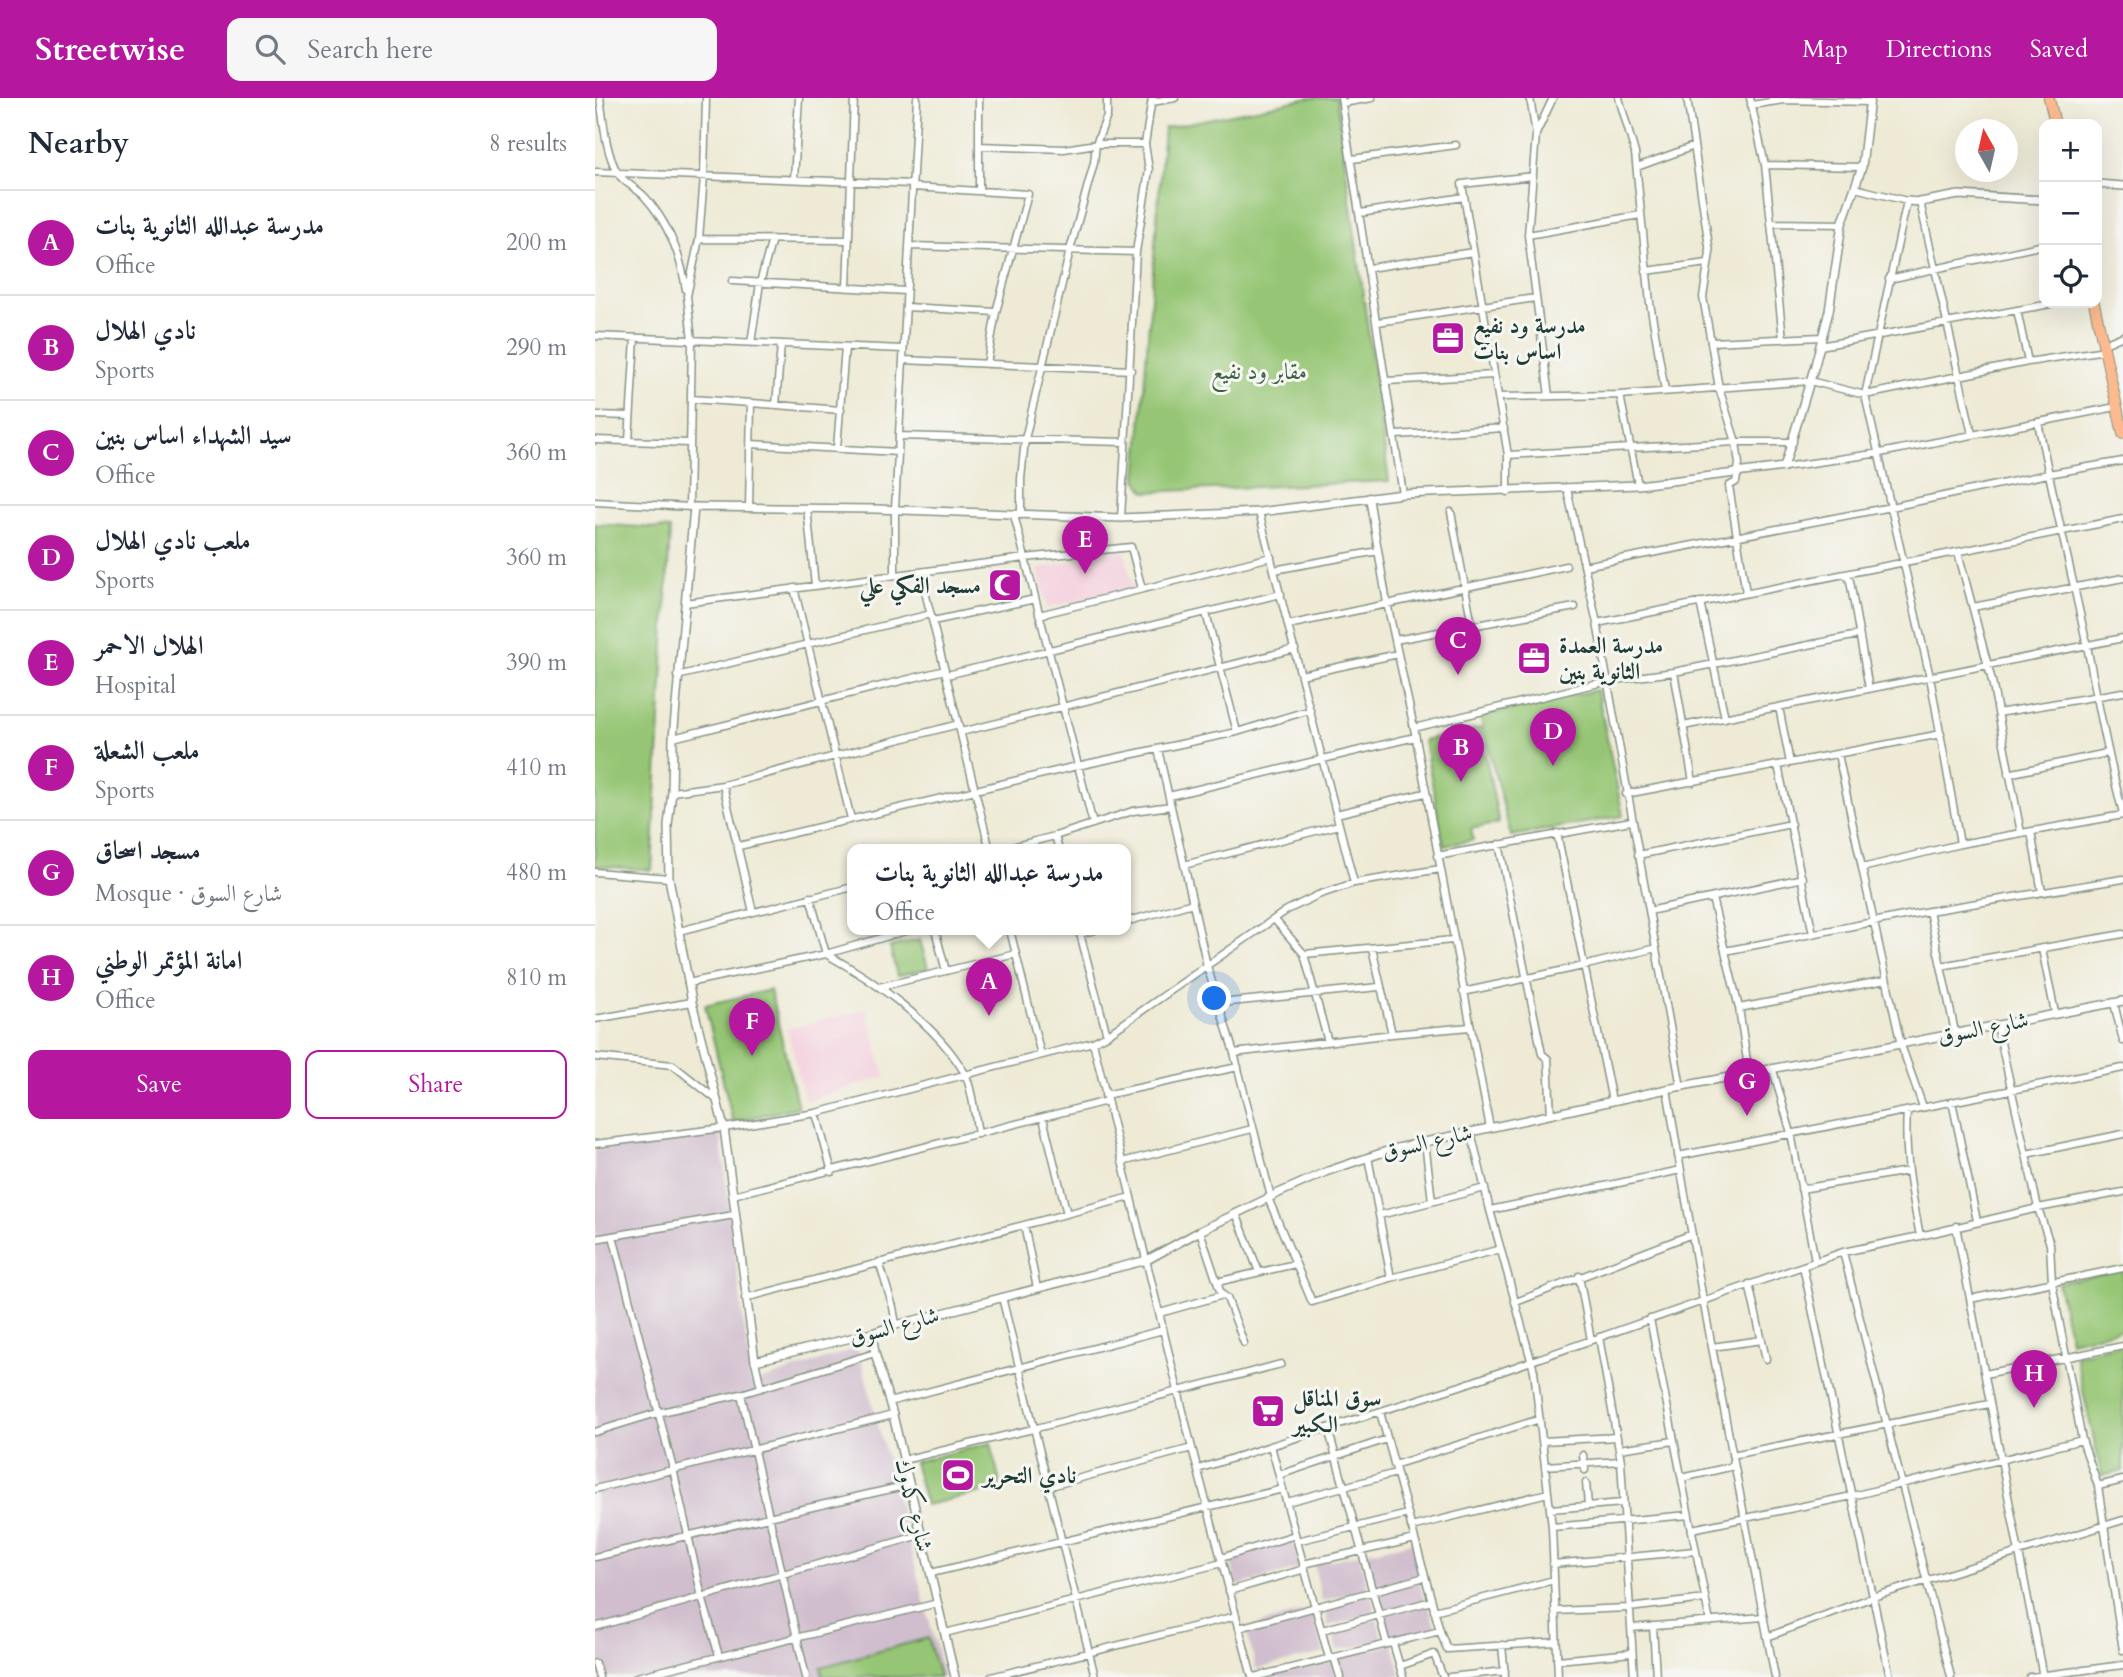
<!DOCTYPE html>
<meta charset="utf-8">
<style>
body{margin:0;font-family:Cardo,Amiri,serif;background:#f6f6f7;color:#1f2937}
.controls{position:absolute;right:21px;top:21px;display:grid;overflow:hidden;border-radius:14px;box-shadow:0 7px 28px #0002}
.controls button{width:63px;height:63px;display:grid;place-items:center;padding:0;border:0;border-bottom:2px solid #e0e1e3;background:#fff;color:#1f2937;font:35px sans-serif}
.compass{position:absolute;left:1360px;top:21px;width:63px;height:63px;border-radius:50%;background:#fff;box-shadow:0 7px 28px #0002;rotate:352deg}
.you{position:absolute;left:620px;top:901px;width:24px;height:24px;margin:-18px;border:5px solid #fff;border-radius:50%;background:#1a73e8;box-shadow:0 0 0 10px #1a73e833}
.badge{display:grid;place-items:center;width:46px;height:46px;border-radius:50%;background:#b5179e;color:#fff;font-size:23px;font-weight:700}
.pin{position:absolute;translate:-50% -58px;filter:drop-shadow(0 2px 4px #0008)}
.pin::after{content:'';position:absolute;top:37px;width:24px;height:21px;background:inherit;clip-path:polygon(0 0,100% 0,50% 100%)}
.popup{position:absolute;left:252px;top:746px;width:284px;height:91px;box-sizing:border-box;display:grid;place-content:center;border-radius:14px;background:#fff;filter:drop-shadow(0 2px 5px #0005);font-size:23px;white-space:nowrap;color:#747a83}
.popup b{font-size:26px;color:#1f2937}
.popup::after{content:'';position:absolute;left:50%;top:100%;margin-left:-14px;border:14px solid transparent;border-top-color:#fff}
.list{margin:0;padding:0;list-style:none}
h2{display:flex;justify-content:space-between;align-items:center;height:91px;margin:0;padding:0 28px;font-size:30px}
h2 small{font-size:23px;font-weight:400;color:#747a83}
.list li{display:grid;grid-template-columns:46px 1fr auto;gap:21px;align-items:center;box-sizing:border-box;height:105px;padding:0 28px;border-top:2px solid #e0e1e3}
.list b{display:block;font-size:26px;white-space:nowrap}
.list p{margin:0;font-size:23px;white-space:nowrap;color:#747a83}
.list em{font-size:23px;font-style:normal;color:#747a83}
.actions{display:flex;gap:14px;padding:21px 28px}
.actions a{flex:1;padding:16px 0;border:2px solid #b5179e;border-radius:14px;text-align:center;font-size:24px;color:#b5179e}
.actions .main{background:#b5179e;color:#fff}
.icon{flex:none;width:38px;height:38px;fill:none;stroke:currentColor;stroke-width:2;stroke-linecap:round;stroke-linejoin:round}
.map{position:relative;flex:none;width:1528px;height:1579px;overflow:hidden}
header{display:flex;align-items:center;gap:42px;box-sizing:border-box;height:98px;padding:0 35px;background:#b5179e;color:#fff}
header strong{font-size:33px}
nav{display:flex;gap:38px;margin-inline-start:auto;font-size:24px}
.search{width:490px;height:63px;background:#f6f6f7;display:flex;align-items:center;gap:18px;box-sizing:border-box;padding:0 24px;border-radius:14px;color:#747a83;font-size:26px}
main{display:flex}
aside{flex:1;background:#fff}
.map>svg:first-child{display:block}
.built{fill:#f4cfdd}
.industrial{fill:#d0bdcd}
.green{fill:#96c675;stroke:#5a8254;stroke-width:2}
.lines{fill:none;stroke-linecap:round;stroke-linejoin:round}
.minor-casing{stroke:#869484;stroke-width:9}
.tertiary-casing{stroke:#869484;stroke-width:10}
.primary-casing{stroke:#869484;stroke-width:12}
.minor{stroke:#fff;stroke-width:6}
.tertiary{stroke:#fff;stroke-width:7}
.primary{stroke:#fcba8e;stroke-width:10}
.labels{text-anchor:middle;dominant-baseline:central;stroke-width:6;stroke-linejoin:round;paint-order:stroke}
.poi-label{font-size:23px;font-weight:bold;fill:#1f3d34;stroke:#f6f6f2;text-anchor:start}
.park-label{font-size:23px;fill:#3d5f44;stroke:#f6f6f2}
.street-label{font-size:23px;fill:#1f3d34;stroke:#f6f6f2}
</style>
<header>
<strong>Streetwise</strong>
<div class="search"><svg class="icon" aria-label="search" viewBox="0 0 24 24"><circle cx="10" cy="10" r="6"/><path d="M15 15l6 6"/></svg>Search here</div>
<nav><a>Map</a><a>Directions</a><a>Saved</a></nav>
</header>
<main>
<aside>
<h2>Nearby<small>8 results</small></h2>
<ul class="list">
<li><span class="badge">A</span><div><b>مدرسة عبدالله الثانوية بنات</b><p>Office</p></div><em>200 m</em></li>
<li><span class="badge">B</span><div><b>نادي الهلال</b><p>Sports</p></div><em>290 m</em></li>
<li><span class="badge">C</span><div><b>سيد الشهداء اساس بنين</b><p>Office</p></div><em>360 m</em></li>
<li><span class="badge">D</span><div><b>ملعب نادي الهلال</b><p>Sports</p></div><em>360 m</em></li>
<li><span class="badge">E</span><div><b>الهلال الاحمر</b><p>Hospital</p></div><em>390 m</em></li>
<li><span class="badge">F</span><div><b>ملعب الشعلة</b><p>Sports</p></div><em>410 m</em></li>
<li><span class="badge">G</span><div><b>مسجد اسحاق</b><p>Mosque · شارع السوق</p></div><em>480 m</em></li>
<li><span class="badge">H</span><div><b>امانة المؤتمر الوطني</b><p>Office</p></div><em>810 m</em></li>
</ul>
<div class="actions"><a class="main">Save</a><a>Share</a></div>
</aside>
<div class="map">
<svg width="1528" height="1579" viewBox="0 0 1528 1579">
<rect width="100%" height="100%" fill="#f6f6f2"/>
<filter id="ink" filterUnits="userSpaceOnUse"><feTurbulence type="fractalNoise" baseFrequency=".0143" numOctaves="2"/><feDisplacementMap in="SourceGraphic" scale="14" xChannelSelector="R" yChannelSelector="G"/><feConvolveMatrix kernelMatrix="1 2 1 2 8 2 1 2 1" color-interpolation-filters="sRGB"/></filter>
<filter id="wash" filterUnits="userSpaceOnUse"><feTurbulence type="fractalNoise" baseFrequency=".00686" numOctaves="4" result="noise"/><feDisplacementMap in="SourceGraphic" scale="28" xChannelSelector="R" yChannelSelector="G"/><feGaussianBlur stdDeviation="1.57" result="paint"/><feColorMatrix in="noise" values="0 0 0 0 0 0 0 0 0 0 0 0 0 0 0 0 0 1.4 0 .05"/><feComposite in="paint" operator="in"/></filter>
<g filter="url(#wash)">
<rect width="100%" height="100%" fill="#eeead5"/>
<path class="built" d="M529,451L538,490L452,510L443,471Z
M271,911L290,979L210,1003L192,931Z"/>
<path class="industrial" d="M125,1035L156,1286L263,1250L349,1579H0V1052Z
M698,1440L705,1470L642,1488L635,1458Z
M818,1444L829,1476L781,1490L769,1455Z
M764,1456L773,1492L727,1503L719,1466Z
M825,1484L829,1504L785,1515L779,1493Z
M776,1496L780,1516L733,1528L730,1507Z
M833,1507L841,1531L793,1542L786,1517Z
M716,1511L729,1555L661,1571L651,1530Z
M782,1521L788,1543L742,1552L738,1531Z
M798,1546L806,1578L749,1579L742,1560Z
M738,1564L741,1579H671Z"/>
<path class="green" d="M714,0H741L794,383L550,394L542,381L569,30Z
M0,426L75,431L57,772L0,768Z
M1002,592L1028,718L916,738L885,618Z
M885,630L904,725L876,731L878,742L849,748L829,642Z
M325,842L333,870L302,878L295,849Z
M175,892L203,1009L138,1024L110,907Z
M1528,1172V1231L1475,1243L1463,1185Z
M1528,1246V1373L1507,1378L1480,1257Z
M396,1345L406,1390L331,1407L319,1364Z
M333,1540L344,1579H228L226,1569Z"/>
</g>
<g filter="url(#ink)">
<g class="lines">
<g class="minor-casing">
<path id="minor" d="M5,0C9,25 10,52 22,74C28,85 42,90 50,99C74,126 86,157 91,192
M384,0V92
M746,0L808,396
M935,0L941,36L933,137L954,298
M1024,0L1040,55L1055,205L1070,293
M1092,0L1115,155L1108,199L1124,290L1141,344L1144,366L1141,384L1134,388L1151,495
M1155,0L1170,67L1188,241
M557,4L580,0
M748,5L777,0
M1156,7L1189,2L1274,4
M941,36L958,0
M384,48L469,51L501,46L512,18V0
M757,61L861,47
M1170,67L1267,69
M1042,69L1099,48
M0,74L317,86
M199,81L204,0
M317,89L433,96L401,214L392,266
M1260,90L1312,103L1270,297L1335,579L1365,746
M1325,104L1377,336
M765,115L869,99
M1178,125L1247,126
M933,137L1045,117
M104,141L253,142
M314,148L541,154
M774,170L878,154
M1051,173L1113,165
M1294,181L1449,147
M137,183L311,193
M252,190L259,0
M311,209L401,214
M1422,212L1433,264
M783,224L940,200
M0,238L308,251
M1116,244L1227,239
M156,245L165,185L177,141
M1509,246L1528,238
M1225,248L1461,205
M308,262L536,272
M792,283L899,277
M1025,297L1043,387
M903,299L1025,297L1215,283L1270,297L1433,264L1510,252
M96,301L156,305L154,410
M156,305L246,312
M181,307L186,246
M0,317L35,318
M1443,324C1458,399 1476,473 1492,548C1503,604 1513,660 1528,715
M801,337L909,330
M304,338L529,344
M0,342L95,345
M34,343L40,240
M156,346L303,354
M242,350L250,249
M913,357L1141,344H1198
M1189,369L1285,355L1521,309
M972,391L1002,525L1086,989
M913,394V357L867,86L938,78
M774,399L792,505L819,630L895,1030
M0,404L96,409
M94,409L97,242L92,198L104,141L109,78L111,0
M212,410L220,488
M664,414L759,785
M856,414L877,527
M419,417L498,726
M426,417V381L430,341L475,152L499,65L501,46H550
M526,420L541,154L554,72L550,46L557,0
M1363,454L1397,583L1426,735
M989,468L1296,409L1453,376L1528,363
M679,472L783,453
M325,474L395,752
M1251,476L1255,483L1274,591
M300,477V411L322,0
M199,490L256,721
M1105,504L1130,620
M90,505L430,460L536,449L547,491
M1378,509L1528,480
M611,515L642,634
M444,517L676,459
M338,523L440,501
M1002,525L1528,421
M693,527L971,468
M800,542L980,509
M1079,574L1098,684
M352,577L686,496
M706,577L803,556
M82,578L336,516
M1184,609L1195,665
M1403,615L1528,594
M1088,628L1528,540
M819,630L1012,583L1079,574L1263,537
M366,634L700,551
M78,640L350,572
M563,651L612,868L639,955L676,1099
M1243,656L1267,770
M1183,667L1218,836
M1413,676L1512,655
M128,687L158,814
M77,694L128,687L364,626
M1031,696L1346,636
M574,698L820,639
M741,716L830,695
M1436,734L1447,794
M962,735L1017,1003
M460,738L464,752
M904,746L947,956L953,961L956,1017
M144,748L482,668L642,634L715,612
M405,752L460,738L538,713L576,708
M1043,757L1196,726
M842,758L1036,723
M589,767L744,727
M0,774L74,780
M215,799L231,856C279,882 341,926 369,974C377,988 380,1019 383,1036
M1117,800L1130,853
M1054,813L1208,780
M1334,813L1346,868
M680,822L709,856L733,944
M530,824L598,805
M340,832L351,873
M415,832L446,957
M484,832L512,937
M84,833L258,789
M485,836L500,832
M777,850L797,936
M1447,851L1460,915
M709,856L858,842
M93,885L231,856L314,832
M284,889L421,856
M868,894L988,868L1061,850
M625,905L784,889
M1519,905L1528,943
M1144,910L1291,882
M0,921L97,904
M1402,927L1443,1110L1455,1146L1457,1185L1487,1342L1503,1388L1528,1552
M1360,934L1346,868L1528,836
M498,944L597,1350L657,1579
M639,955L797,936L875,929
M0,959L78,967L122,1002
M1178,972L1196,1035L1220,1163
M1154,976L1144,910L1130,853L1334,813L1528,781
M1072,991L1108,1202L1180,1579
M510,997L643,969
M1357,1003L1382,1123
M1328,1009L1306,947L1267,770L1365,746L1528,717
M1312,1013C1309,1056 1317,1096 1325,1138
M221,1015L237,1074
M448,1020L472,1116
M876,1034L895,1112L939,1273L957,1429L963,1579
M830,1044L837,1103
M0,1046L129,1030L221,1015L498,944L512,937L692,812L723,797L759,785L845,771
M1431,1056L1528,1036
M1083,1058L1528,970
M773,1059L796,1180L906,1151
M527,1064L657,1031
M1206,1091L1313,1073
M138,1097L512,1003
M673,1100L717,1204L796,1180
M895,1112L1086,1072
M641,1115L664,1174
M785,1117L890,1090
M429,1127L442,1190
M1361,1128L1448,1579
M605,1133L626,1196
M18,1138L78,1371L107,1499L124,1558
M0,1141L139,1117
M1248,1154L1356,1579
M284,1164L298,1209L301,1227
M1208,1168L1295,1579
M984,1178L996,1242
M622,1184L700,1166
M1154,1186L1171,1261
M407,1199L500,1579
M150,1200L536,1099
M1375,1201L1528,1170
M921,1204L1097,1136
M565,1215L628,1197L632,1200L649,1245
M1055,1221L1115,1524
M1004,1239L1026,1363L1039,1579
M1117,1249L1167,1242
M160,1263L166,1290
M1390,1276L1528,1248
M146,1296L211,1579
M294,1304L568,1232
M785,1314L845,1533L852,1551L961,1544
M733,1330L792,1546
M0,1334L62,1315L146,1296L280,1255
M948,1343L1022,1339
M676,1348L734,1560
M1024,1351L1079,1343
M988,1357L990,1372
M1137,1357L1394,1306
M308,1362L438,1331L686,1266
M799,1367L945,1321
M950,1368L1026,1363
M603,1371L865,1288L1248,1154L1325,1138L1443,1110L1528,1094
M684,1377L792,1341
M1087,1380L1139,1368
M991,1385L993,1407
M1503,1388L1528,1382
M452,1389L597,1350
M0,1391L298,1317
M692,1404L801,1375
M955,1411L1028,1405
M816,1429L953,1395
M957,1429L1094,1417
M1097,1431L1257,1398L1487,1342
M702,1443L813,1416
M0,1459L313,1387
M626,1460L700,1437
M708,1466L820,1441
M958,1466L1100,1453
M336,1475L688,1391
M634,1493L710,1471
M839,1513L959,1482
M960,1513L1034,1510L1110,1501
M1058,1528L1061,1579
M0,1529L326,1437
M644,1530L830,1479
M1036,1530L1168,1519
M727,1532L837,1503
M350,1535L627,1465
M1172,1539L1278,1499L1528,1422
M798,1545L808,1579
M907,1547L910,1579
M739,1559L745,1579
M962,1562L1037,1555
M0,1565L4,1579
M805,1568L839,1556L848,1579
M41,1579L343,1505
M396,1579L641,1518
M659,1579L845,1533
M855,1579L910,1573
M1435,1579L1528,1567"/>
</g>
<g class="tertiary-casing">
<path id="tertiary" d="M1275,0L1267,69L1247,126L1234,213L1220,267L1189,369L1043,387L808,396L664,414L526,420L280,411L99,409L78,640L77,694L73,727L74,780L97,904L129,1030L160,1263L277,1235L301,1227L552,1162L605,1133L686,1094L733,1073L798,1051L1072,991L1528,903
M1502,86L1528,88
M1312,103L1325,104L1364,97L1449,102
M277,1235L280,1255L298,1317L360,1579"/>
</g>
<g class="primary-casing">
<path id="primary" d="M1454,0L1460,26
M1499,205L1528,336"/>
</g>
<use href="#minor" class="minor"/>
<use href="#tertiary" class="tertiary"/>
<use href="#primary" class="primary"/>
</g>
</g>
<defs>
<g id="office-square" transform="scale(1.75)"><rect x="-9" y="-9" width="18" height="18" rx="4" fill="#b5179e" stroke="#f6f6f2"/><path d="M-6-3h4V-5.5h4V-3h4V5H-6ZM-1-4.5V-3h2v-1.5ZM-6 0V1H6V0Z" fill="#fff"/></g>
<g id="mosque-square" transform="scale(1.75)"><rect x="-9" y="-9" width="18" height="18" rx="4" fill="#b5179e" stroke="#f6f6f2"/><path d="M3.5-4.9A6 6 0 1 0 3.5 4.9A5 5 0 1 1 3.5-4.9Z" fill="#fff"/></g>
<g id="supermarket-square" transform="scale(1.75)"><rect x="-9" y="-9" width="18" height="18" rx="4" fill="#b5179e" stroke="#f6f6f2"/><path d="M-6-5.5h2.5l.6 2H6L4.5 2H-2.5L-4.4-4H-6ZM-1.5 3.2a1.3 1.3 0 1 0 .1 0ZM3 3.2a1.3 1.3 0 1 0 .1 0Z" fill="#fff"/></g>
<g id="stadium-square" transform="scale(1.75)"><rect x="-9" y="-9" width="18" height="18" rx="4" fill="#b5179e" stroke="#f6f6f2"/><path d="M0-5a6.5 5 0 1 0 0 10a6.5 5 0 1 0 0-10ZM-3.5-1.8h7v3.6h-7Z" fill="#fff"/></g>
</defs>
<g fill-rule="evenodd">
<use href="#office-square" x="853" y="240"/>
<use href="#mosque-square" x="410" y="487"/>
<use href="#office-square" x="939" y="560"/>
<use href="#supermarket-square" x="673" y="1313"/>
<use href="#stadium-square" x="363" y="1377"/>
</g>
<g class="labels">
<g class="poi-label">
<text x="878" y="227">مدرسة ود نفيع<tspan x="878" dy="26">اساس بنات</tspan></text>
<text x="386" y="487" text-anchor="end">مسجد الفكي علي</text>
<text x="964" y="547">مدرسة العمدة<tspan x="964" dy="26">الثانوية بنين</tspan></text>
<text x="698" y="1300">سوق المناقل<tspan x="698" dy="26">الكبير</tspan></text>
<text x="388" y="1377">نادي التحرير</text>
</g>
<g class="park-label">
<text x="664" y="273">مقابر ود نفيع</text>
</g>
<g class="street-label">
<text transform="translate(1388 930) rotate(-11)">شارع السوق</text>
<text transform="translate(832 1044) rotate(-13)">شارع السوق</text>
<text transform="translate(299 1228) rotate(-15)">شارع السوق</text>
<text transform="translate(319 1407) rotate(76)">شارع كدوك</text>
</g>
</g>
</svg>
<div class="controls">
<button>+</button>
<button>−</button>
<button><svg class="icon" aria-label="locate" viewBox="0 0 24 24"><circle cx="12" cy="12" r="6"/><path d="M12 2v4M12 18v4M2 12h4M18 12h4"/></svg></button>
</div>
<svg class="compass" viewBox="-18 -18 36 36"><path d="M0-13l5 13h-10z" fill="#e53935"/><path d="M0 13l5-13h-10z" fill="#747a83"/></svg>
<div class="you"></div>
<div class="pin badge" style="left:394px;top:918px">A</div>
<div class="popup"><b>مدرسة عبدالله الثانوية بنات</b>Office</div>
<div class="pin badge" style="left:866px;top:684px">B</div>
<div class="pin badge" style="left:863px;top:577px">C</div>
<div class="pin badge" style="left:958px;top:668px">D</div>
<div class="pin badge" style="left:490px;top:476px">E</div>
<div class="pin badge" style="left:157px;top:958px">F</div>
<div class="pin badge" style="left:1152px;top:1018px">G</div>
<div class="pin badge" style="left:1439px;top:1310px">H</div>
</div>
</main>
